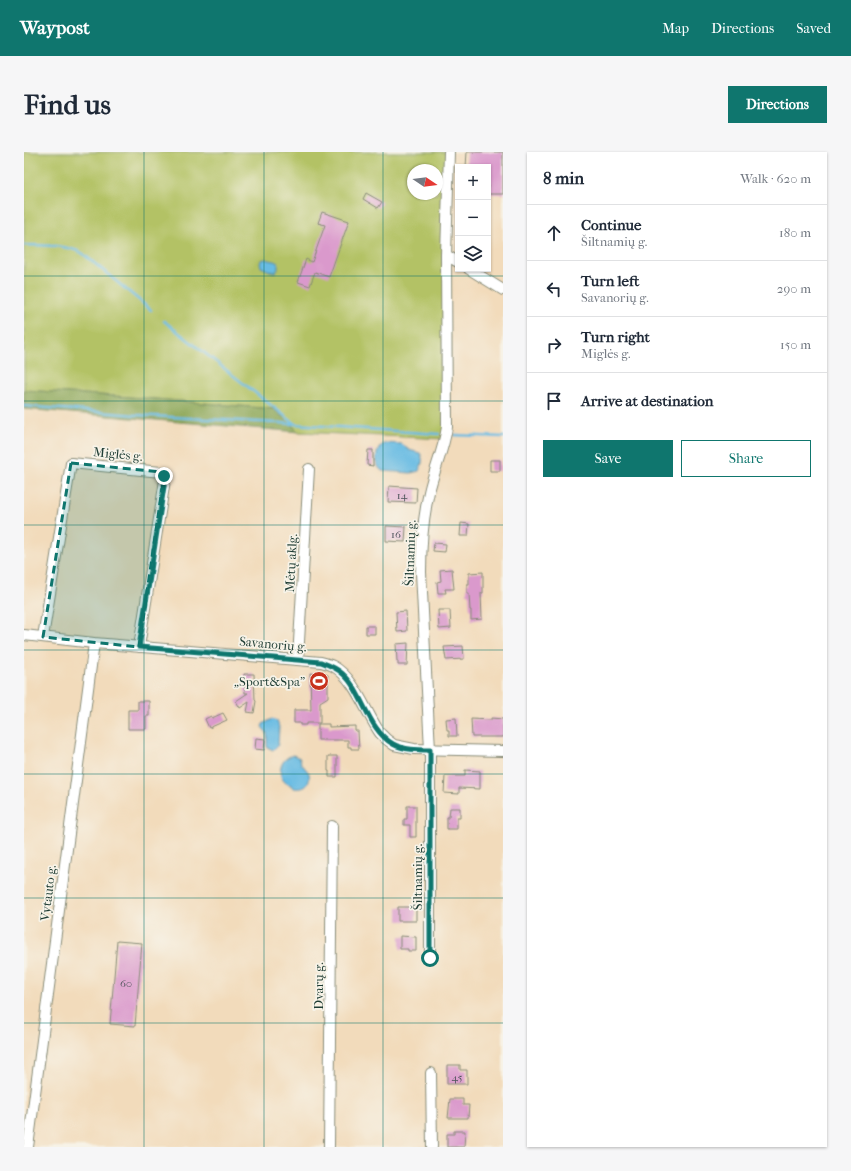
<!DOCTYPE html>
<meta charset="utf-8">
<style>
body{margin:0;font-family:"IM FELL French Canon",serif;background:#f6f6f7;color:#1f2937}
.controls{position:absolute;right:12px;top:12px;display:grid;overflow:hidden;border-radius:0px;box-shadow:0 1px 3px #0004}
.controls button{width:36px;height:36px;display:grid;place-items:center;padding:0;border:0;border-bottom:1px solid #e0e1e3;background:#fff;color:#1f2937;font:20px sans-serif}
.compass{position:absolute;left:383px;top:12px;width:36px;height:36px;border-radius:50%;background:#fff;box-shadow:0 1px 3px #0004;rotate:103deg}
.stop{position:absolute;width:12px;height:12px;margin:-9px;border:3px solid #0f766e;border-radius:50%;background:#fff}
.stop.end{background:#0f766e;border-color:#fff;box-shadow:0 1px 4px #0008}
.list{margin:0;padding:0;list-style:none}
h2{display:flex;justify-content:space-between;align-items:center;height:52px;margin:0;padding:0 16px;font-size:17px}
h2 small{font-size:13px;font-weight:400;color:#747a83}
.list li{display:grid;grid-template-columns:26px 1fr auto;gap:12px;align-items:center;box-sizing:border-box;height:56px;padding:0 16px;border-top:1px solid #e0e1e3}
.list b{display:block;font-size:15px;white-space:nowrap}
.list p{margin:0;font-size:13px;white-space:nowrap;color:#747a83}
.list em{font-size:13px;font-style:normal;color:#747a83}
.actions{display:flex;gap:8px;padding:12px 16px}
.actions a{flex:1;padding:9px 0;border:1px solid #0f766e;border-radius:0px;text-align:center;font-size:14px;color:#0f766e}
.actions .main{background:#0f766e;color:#fff}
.icon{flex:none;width:22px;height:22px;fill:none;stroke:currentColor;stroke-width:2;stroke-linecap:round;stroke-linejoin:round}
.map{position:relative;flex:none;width:479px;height:995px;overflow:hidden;border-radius:0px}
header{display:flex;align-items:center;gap:24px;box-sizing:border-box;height:56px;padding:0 20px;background:#0f766e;color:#fff}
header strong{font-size:19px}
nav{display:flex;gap:22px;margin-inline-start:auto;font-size:14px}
.intro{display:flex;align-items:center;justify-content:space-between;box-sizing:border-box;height:96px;padding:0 24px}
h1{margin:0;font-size:28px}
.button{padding:10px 18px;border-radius:0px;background:#0f766e;color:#fff;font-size:14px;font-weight:700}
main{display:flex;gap:24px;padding:0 24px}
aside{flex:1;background:#fff;border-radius:0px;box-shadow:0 1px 3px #0004}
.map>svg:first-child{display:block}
.green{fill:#b3c265;stroke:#69804c;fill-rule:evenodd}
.forest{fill:#8ea85a;stroke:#567247}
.water{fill:#67bbe3;stroke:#437c8c}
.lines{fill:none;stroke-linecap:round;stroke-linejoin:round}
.stream{stroke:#67bbe3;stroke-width:2.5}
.building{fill:#da99cc}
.minor-casing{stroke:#888c78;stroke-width:12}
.minor{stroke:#fff;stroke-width:10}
.route{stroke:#0f766e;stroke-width:5}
.marked{fill:#0f766e;fill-opacity:0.2;stroke:#0f766e;stroke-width:3;stroke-dasharray:8 5;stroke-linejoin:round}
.grid{fill:none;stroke:#0f766e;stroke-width:1;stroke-opacity:0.55}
.labels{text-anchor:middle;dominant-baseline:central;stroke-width:3.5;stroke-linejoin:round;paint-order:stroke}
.number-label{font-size:11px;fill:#4e545a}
.street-label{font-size:13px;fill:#1f3d34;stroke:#f7f3e8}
.poi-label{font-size:13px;fill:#1f3d34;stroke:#f7f3e8;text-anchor:end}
</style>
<header>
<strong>Waypost</strong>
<nav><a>Map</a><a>Directions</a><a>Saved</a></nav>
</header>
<div class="intro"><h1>Find us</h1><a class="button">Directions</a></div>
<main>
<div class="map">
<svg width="479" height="995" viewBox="0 0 479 995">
<rect width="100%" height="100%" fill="#f7f3e8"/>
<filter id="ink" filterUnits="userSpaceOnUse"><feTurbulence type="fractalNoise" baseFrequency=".025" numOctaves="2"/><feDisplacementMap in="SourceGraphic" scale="8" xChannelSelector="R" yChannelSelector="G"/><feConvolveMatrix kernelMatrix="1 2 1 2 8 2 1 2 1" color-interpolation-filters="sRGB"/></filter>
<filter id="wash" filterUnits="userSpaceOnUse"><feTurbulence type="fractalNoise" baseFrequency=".012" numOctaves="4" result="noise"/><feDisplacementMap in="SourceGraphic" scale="16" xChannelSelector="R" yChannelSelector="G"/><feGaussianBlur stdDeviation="0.9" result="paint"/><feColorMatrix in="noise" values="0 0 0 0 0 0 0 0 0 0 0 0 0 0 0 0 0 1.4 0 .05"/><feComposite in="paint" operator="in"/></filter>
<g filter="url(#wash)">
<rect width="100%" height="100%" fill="#f2dbbb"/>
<path class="green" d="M0,0H425L421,287L275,280L250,257L119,246L0,238ZM389,18H413V42H389Z"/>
<path class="forest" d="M0,238L119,246L250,257L275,280L0,257Z"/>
<path class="water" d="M241,107L250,109L254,111V117L252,120H248L237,115L236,111L237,108Z
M361,291L378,292L385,298L396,301C400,307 398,313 395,319L387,321L358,319C349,312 351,296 361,291Z
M248,567L253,569L255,575L254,593L249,598L243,595V581L238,575L239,572Z
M269,603L276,606L277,611L285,621C287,633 281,638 269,636L267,633C252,630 253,607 269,603Z"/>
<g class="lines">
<path class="stream" d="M0,93C19,94 41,92 58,101L127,158
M140,169L271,272L415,282
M0,254L112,263L271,272
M430,283L479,285"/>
</g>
<g id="blocks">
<path class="building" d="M443,0H479V42H464V15H442Z
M342,41L358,50L354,56L339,47Z
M298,60L325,69L305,125L291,120L286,134L274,130L282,107L288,110L301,73L294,71Z
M344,298H349V314L343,313Z
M466,308H476V319H466Z
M365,334L393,336L392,351L364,350Z
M437,371L445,372L444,384H436Z
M362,374L382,375L381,390L362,389Z
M410,391L422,392L421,400L409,399Z
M428,417L430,437H421L422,441H414L413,430L417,429L416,418Z
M459,420V441H457L458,467L447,468V458H446L445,442H443V432H445V421Z
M414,458H426L427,476L415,477Z
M382,459L383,479L373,480L372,460Z
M342,474H351V482H342Z
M384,491L383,513H374V509H373L372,492Z
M439,494L440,507L422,508L420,495Z
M286,521L304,523V545L296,550V571H282V573H276V571H270V558H287Z
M220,522H230L231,548L232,549L230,561L223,560L225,550L216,556L212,549L224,541H221Z
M114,549H125V564H122V577H104V558H114Z
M199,561L203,568L185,576L181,567L187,564L188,566Z
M432,566L433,584H425V578H423L422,567Z
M467,566L479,567V585H448L447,567L467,568Z
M294,572H305V575L331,574V579H334L335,597H327V595H324V588H294Z
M232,586L241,587L240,598L231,597Z
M304,604H313V625H305V619H304Z
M441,618L456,619V637L435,636V642L420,641L421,624H441Z
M383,654H392V685H386V673H380V667H383Z
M426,656H436V666H433V677H423V665H425Z
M374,755H392V769H374Z
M376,784L392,785V799H384V797H376Z
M93,789L118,791L111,874L86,872Z
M423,913H436V918H443V932H423Z
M426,947H439V953H445L444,966H424Z
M430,979H441L440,995H423V982H430Z"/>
</g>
</g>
<g filter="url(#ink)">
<use href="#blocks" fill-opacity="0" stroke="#888c78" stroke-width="1"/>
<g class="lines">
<g class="minor-casing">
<path id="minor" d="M422,103L434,110
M445,117L479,138
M0,483L70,491L297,510C301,511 305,512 309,514C331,526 342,561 356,581L362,587L370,593L390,597L479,599
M19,485L47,311L137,320L140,324L141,328L115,495
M274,507L285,317
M406,806V598L397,420C397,392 399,366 405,340C410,318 420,297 423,275L422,103L425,0
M407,921L408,995
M4,995L70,491
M305,995L308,674"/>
</g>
<use href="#minor" class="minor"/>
</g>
</g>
<g class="lines" filter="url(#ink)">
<path class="route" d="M140,324L141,328L115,495L297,510C305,513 313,516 319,522C339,540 344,578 369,592C380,598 394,598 406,598V806"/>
</g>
<path class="marked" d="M47,311L137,320L140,324L115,495L19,485Z"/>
<path class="grid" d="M120,0V995M240,0V995M359,0V995M0,124H479M0,249H479M0,373H479M0,498H479M0,622H479M0,746H479M0,871H479"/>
<defs>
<g id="stadium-disc" transform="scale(1)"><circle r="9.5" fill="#c8321e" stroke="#f7f3e8"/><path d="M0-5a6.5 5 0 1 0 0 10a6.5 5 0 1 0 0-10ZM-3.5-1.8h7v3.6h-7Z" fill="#fff"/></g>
</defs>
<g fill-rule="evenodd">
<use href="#stadium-disc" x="295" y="529"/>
</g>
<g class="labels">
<g class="number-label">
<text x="378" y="343">14</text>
<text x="372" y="382">16</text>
<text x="102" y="831">60</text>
<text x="433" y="925">45</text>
</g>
<g class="street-label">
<text transform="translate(94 302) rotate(6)">Miglės g.</text>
<text transform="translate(386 401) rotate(-88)">Šiltnamių g.</text>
<text transform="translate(267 411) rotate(-87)">Mėtų aklg.</text>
<text transform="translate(249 492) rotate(5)">Savanorių g.</text>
<text transform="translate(393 725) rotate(-90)">Šiltnamių g.</text>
<text transform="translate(24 741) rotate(-83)">Vytauto g.</text>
<text transform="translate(294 834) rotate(-90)">Dvarų g.</text>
</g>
<g class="poi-label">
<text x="281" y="529">„Sport&amp;Spa”</text>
</g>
</g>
</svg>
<div class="controls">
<button>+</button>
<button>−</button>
<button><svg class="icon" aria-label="layers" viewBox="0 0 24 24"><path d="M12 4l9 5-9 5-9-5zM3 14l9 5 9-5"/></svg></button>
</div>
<svg class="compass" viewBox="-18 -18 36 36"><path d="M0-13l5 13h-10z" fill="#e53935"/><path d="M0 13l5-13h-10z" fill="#747a83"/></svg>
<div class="stop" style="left:406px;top:806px"></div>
<div class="stop end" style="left:140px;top:324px"></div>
</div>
<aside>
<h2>8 min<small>Walk · 620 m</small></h2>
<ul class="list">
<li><svg class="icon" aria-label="ahead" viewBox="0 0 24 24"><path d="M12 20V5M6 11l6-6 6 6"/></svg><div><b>Continue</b><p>Šiltnamių g.</p></div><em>180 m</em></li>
<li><svg class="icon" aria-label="left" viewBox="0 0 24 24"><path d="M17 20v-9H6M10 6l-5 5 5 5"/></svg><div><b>Turn left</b><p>Savanorių g.</p></div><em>290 m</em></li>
<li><svg class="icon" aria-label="right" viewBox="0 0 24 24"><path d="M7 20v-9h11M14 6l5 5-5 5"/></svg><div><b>Turn right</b><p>Miglės g.</p></div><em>150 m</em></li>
<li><svg class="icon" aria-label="arrive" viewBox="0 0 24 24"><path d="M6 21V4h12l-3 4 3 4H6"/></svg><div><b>Arrive at destination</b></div></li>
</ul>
<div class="actions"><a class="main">Save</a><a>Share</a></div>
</aside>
</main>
